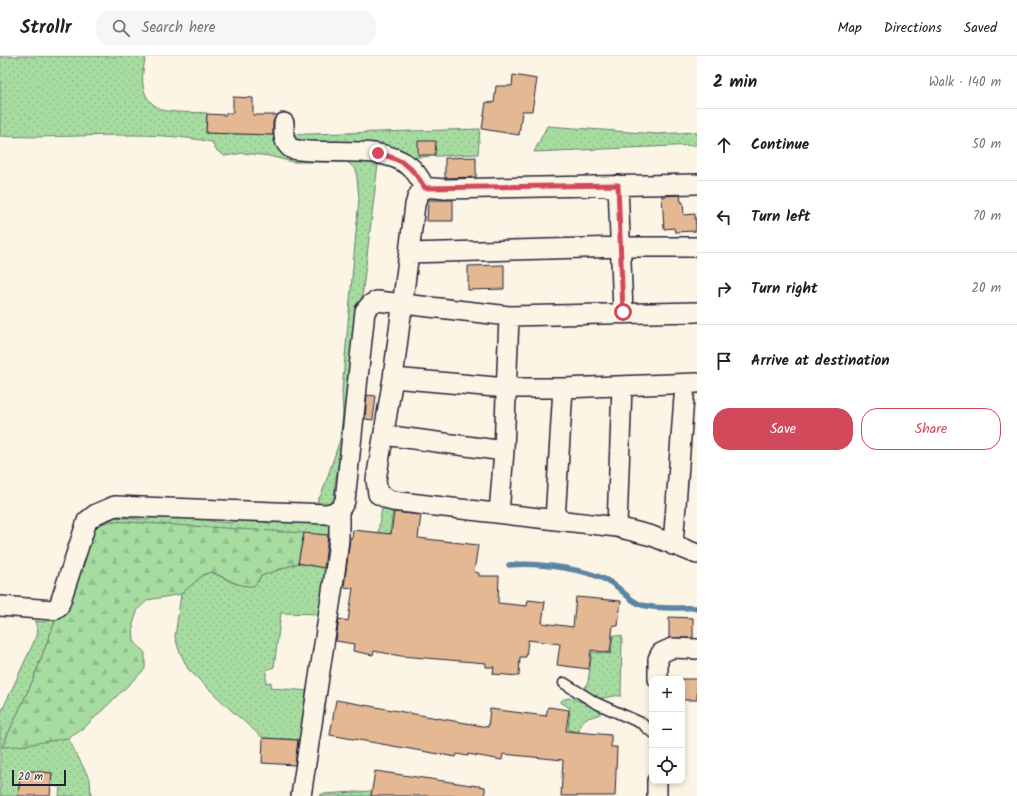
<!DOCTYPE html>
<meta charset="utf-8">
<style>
body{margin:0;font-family:Kalam,sans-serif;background:#f6f6f6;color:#202124}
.controls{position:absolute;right:12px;bottom:12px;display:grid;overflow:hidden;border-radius:8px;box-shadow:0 2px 6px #0003}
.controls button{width:36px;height:36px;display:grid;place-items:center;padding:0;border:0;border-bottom:1px solid #e0e0e0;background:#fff;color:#202124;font:20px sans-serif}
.scale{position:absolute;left:12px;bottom:10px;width:54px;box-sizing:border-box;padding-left:4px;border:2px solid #22223b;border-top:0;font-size:11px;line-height:14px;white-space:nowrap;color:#22223b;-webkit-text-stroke:3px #fcf5e5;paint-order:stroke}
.stop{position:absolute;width:12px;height:12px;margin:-9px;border:3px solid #d1495b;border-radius:50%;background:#fff}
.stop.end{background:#d1495b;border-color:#fff;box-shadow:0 1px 4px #0008}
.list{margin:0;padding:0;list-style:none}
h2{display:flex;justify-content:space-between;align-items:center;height:52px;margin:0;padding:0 16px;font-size:17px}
h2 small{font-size:13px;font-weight:400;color:#757577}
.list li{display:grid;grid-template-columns:26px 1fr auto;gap:12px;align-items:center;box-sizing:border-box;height:72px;padding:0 16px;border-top:1px solid #e0e0e0}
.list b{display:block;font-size:15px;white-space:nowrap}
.list em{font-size:13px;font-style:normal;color:#757577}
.actions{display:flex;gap:8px;padding:12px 16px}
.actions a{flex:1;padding:9px 0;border:1px solid #d1495b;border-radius:16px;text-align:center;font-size:14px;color:#d1495b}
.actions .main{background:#d1495b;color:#fff}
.icon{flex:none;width:22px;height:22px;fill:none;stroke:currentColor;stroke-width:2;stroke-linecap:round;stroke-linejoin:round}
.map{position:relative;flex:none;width:697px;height:740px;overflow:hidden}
header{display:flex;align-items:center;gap:24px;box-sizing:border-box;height:56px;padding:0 20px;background:#fff;border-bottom:1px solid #e0e0e0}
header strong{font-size:19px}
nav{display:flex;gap:22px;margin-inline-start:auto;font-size:14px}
.search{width:280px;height:36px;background:#f6f6f6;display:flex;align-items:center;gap:10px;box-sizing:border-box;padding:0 14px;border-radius:16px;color:#757577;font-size:15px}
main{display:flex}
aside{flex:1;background:#fff}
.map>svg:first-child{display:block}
.grass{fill:url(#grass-dots);stroke:#647f6e}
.forest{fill:url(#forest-firs);stroke:#647f6e}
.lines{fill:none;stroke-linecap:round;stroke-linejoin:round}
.stream{stroke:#5d84a2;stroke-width:5.5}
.building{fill:#e3b893;stroke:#22223b}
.service-casing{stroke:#22223b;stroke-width:13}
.minor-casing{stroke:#22223b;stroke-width:22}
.service{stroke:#fcf5e5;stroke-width:10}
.minor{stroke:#fcf5e5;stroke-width:19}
.route{stroke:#d1495b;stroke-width:5}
</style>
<header>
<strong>Strollr</strong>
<div class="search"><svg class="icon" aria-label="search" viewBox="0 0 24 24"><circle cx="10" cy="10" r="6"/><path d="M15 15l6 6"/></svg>Search here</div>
<nav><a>Map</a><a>Directions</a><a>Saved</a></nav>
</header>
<main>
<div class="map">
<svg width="697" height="740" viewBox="0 0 697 740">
<defs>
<pattern id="grass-dots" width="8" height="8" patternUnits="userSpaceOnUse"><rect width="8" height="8" fill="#a6dca0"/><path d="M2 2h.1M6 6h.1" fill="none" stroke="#8fbc8b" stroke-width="1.8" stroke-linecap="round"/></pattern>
<pattern id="forest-firs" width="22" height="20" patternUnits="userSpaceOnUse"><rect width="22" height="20" fill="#a6dca0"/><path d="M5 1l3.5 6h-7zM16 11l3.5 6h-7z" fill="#8fbc8b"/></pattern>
</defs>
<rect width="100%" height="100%" fill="#fcf5e5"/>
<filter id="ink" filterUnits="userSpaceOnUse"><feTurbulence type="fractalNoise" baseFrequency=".025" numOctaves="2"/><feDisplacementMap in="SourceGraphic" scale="8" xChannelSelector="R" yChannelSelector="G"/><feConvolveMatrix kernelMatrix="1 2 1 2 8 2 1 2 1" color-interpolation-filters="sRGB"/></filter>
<g filter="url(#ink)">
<path class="grass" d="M0,0H146C141,20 138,44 163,54C171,57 197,56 207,57L206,77L277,79L480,73L478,98L401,102L378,108L355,300L335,429L332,480L111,465L94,470L77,507L33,624L2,691L68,682L90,724L91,740H59L60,731L51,730L52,717L22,714L19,740H0V659L38,577L35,565L46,566L63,531L82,461L109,455L116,461L149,464L153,459L206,462L215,466L232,467L241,462L253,461L269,468L287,463L314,459L316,447L322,437L340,384L343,357L342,335L359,142L356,113L347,106H293L269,100L243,97L225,100L215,93L212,86C142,72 70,84 0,80Z
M547,70L657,78L697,76V89L534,96Z
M382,451L393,453L385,520L378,477Z
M298,507L328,512L322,558L281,557L274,611L266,614V627L271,626V632L311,635L305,684L263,682L232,655L188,613L179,594L175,581L181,538L203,519L211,516L236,528L258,526L261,520Z
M613,579L622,580L621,640C607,638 592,651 585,632L588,626L592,596L611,598Z
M571,642L594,650L600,656V658C588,663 580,661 579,676L568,674L570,652L560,646L564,643Z
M372,735L371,740H319L322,738Z"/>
<path class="forest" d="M111,465L304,477L298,507L261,520L254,530C238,532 226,521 211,516L203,519L181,538L148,544L138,553L133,568L134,585L145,597V613L86,670L68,682L19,690L2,691L33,624L77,507L94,470Z"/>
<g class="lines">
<path class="stream" d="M509,509C536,506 591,513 613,528C624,535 629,545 642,549C660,554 679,551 697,552"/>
</g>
<path class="building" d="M513,19L537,23L532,55H522L519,79L482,73L486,46L494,47L496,30H512Z
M233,41L253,42V59H277L273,66V79L206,77L207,58L226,59V57H233Z
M418,85H436L435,99H418Z
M476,101V121L445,122V102Z
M680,139L681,146H683L684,159L695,158L696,175L675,176L674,172L664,173L662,140Z
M428,144H453V165H427Z
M504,209V233L468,234V210Z
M367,339L376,340L373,364L365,363Z
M394,456L421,459L418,482L478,489L474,516L479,517V520H499L498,547L527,550L528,544L545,546L542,567L573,571L576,541L621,545L618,570L613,569L610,597L591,594L589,613L557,609L560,588L528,584L526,601H520L519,620L493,618L494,611H486V607L401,600L374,595L373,599L353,595L354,588L336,585L339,563L348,565L353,532L344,531L350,482H352L353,474L391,478Z
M304,477L328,479L324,512L298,507Z
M669,561L693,562V582H669Z
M682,623H697V644H682Z
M336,644L488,671L490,653L546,660L548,651L569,654L566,675L611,679V691H617L615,740H561L563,704L503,698L502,704L468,698V700L457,698L456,701L330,679Z
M263,682L298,684L295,709L262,707Z
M21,714L52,717L50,740H18Z
M375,715L485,731V740H371Z"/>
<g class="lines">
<g class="service-casing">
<path id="service" d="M564,627L596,647L641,667L652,676"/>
</g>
<g class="minor-casing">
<path id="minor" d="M284,67C284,78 282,86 292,93C327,100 380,87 409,110C416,115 421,124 425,132
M697,128L445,133C429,132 420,127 415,149L393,322L376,424L378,438L392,445L617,471L652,480L697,498
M618,129L623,256
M409,197L621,191H697
M393,322L507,332H563L697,327
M384,379L504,395
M499,457L504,395L509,260
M555,464L563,332
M617,471L622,330
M673,489L685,328
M0,550L53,554L59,550L87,465L96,458L115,450L327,458L339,455L345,445L365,255L371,248L377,245L509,260L697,256
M658,623V603L661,597L672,592L697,593
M301,740L336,509L339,483V455
M657,740V725"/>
</g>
<use href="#service" class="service"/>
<use href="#minor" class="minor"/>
</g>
</g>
<g class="lines" filter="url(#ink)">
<path class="route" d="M378,97C403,104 411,109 425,132L618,129L623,256"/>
</g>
</svg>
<div class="controls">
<button>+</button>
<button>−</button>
<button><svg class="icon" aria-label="locate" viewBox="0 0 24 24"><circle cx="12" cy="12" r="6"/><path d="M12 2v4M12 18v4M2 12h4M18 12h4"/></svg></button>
</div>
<div class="scale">20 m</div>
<div class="stop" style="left:623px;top:256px"></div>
<div class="stop end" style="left:378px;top:97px"></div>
</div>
<aside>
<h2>2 min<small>Walk · 140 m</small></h2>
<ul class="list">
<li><svg class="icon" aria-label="ahead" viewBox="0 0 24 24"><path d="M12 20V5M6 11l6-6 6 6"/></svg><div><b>Continue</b></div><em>50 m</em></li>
<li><svg class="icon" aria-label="left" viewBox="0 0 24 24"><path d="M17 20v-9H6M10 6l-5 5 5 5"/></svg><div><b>Turn left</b></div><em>70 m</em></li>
<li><svg class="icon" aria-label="right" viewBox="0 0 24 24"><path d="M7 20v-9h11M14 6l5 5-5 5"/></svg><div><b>Turn right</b></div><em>20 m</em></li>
<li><svg class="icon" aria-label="arrive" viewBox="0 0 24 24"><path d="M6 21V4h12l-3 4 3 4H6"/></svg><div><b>Arrive at destination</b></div></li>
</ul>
<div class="actions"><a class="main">Save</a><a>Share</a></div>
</aside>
</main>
